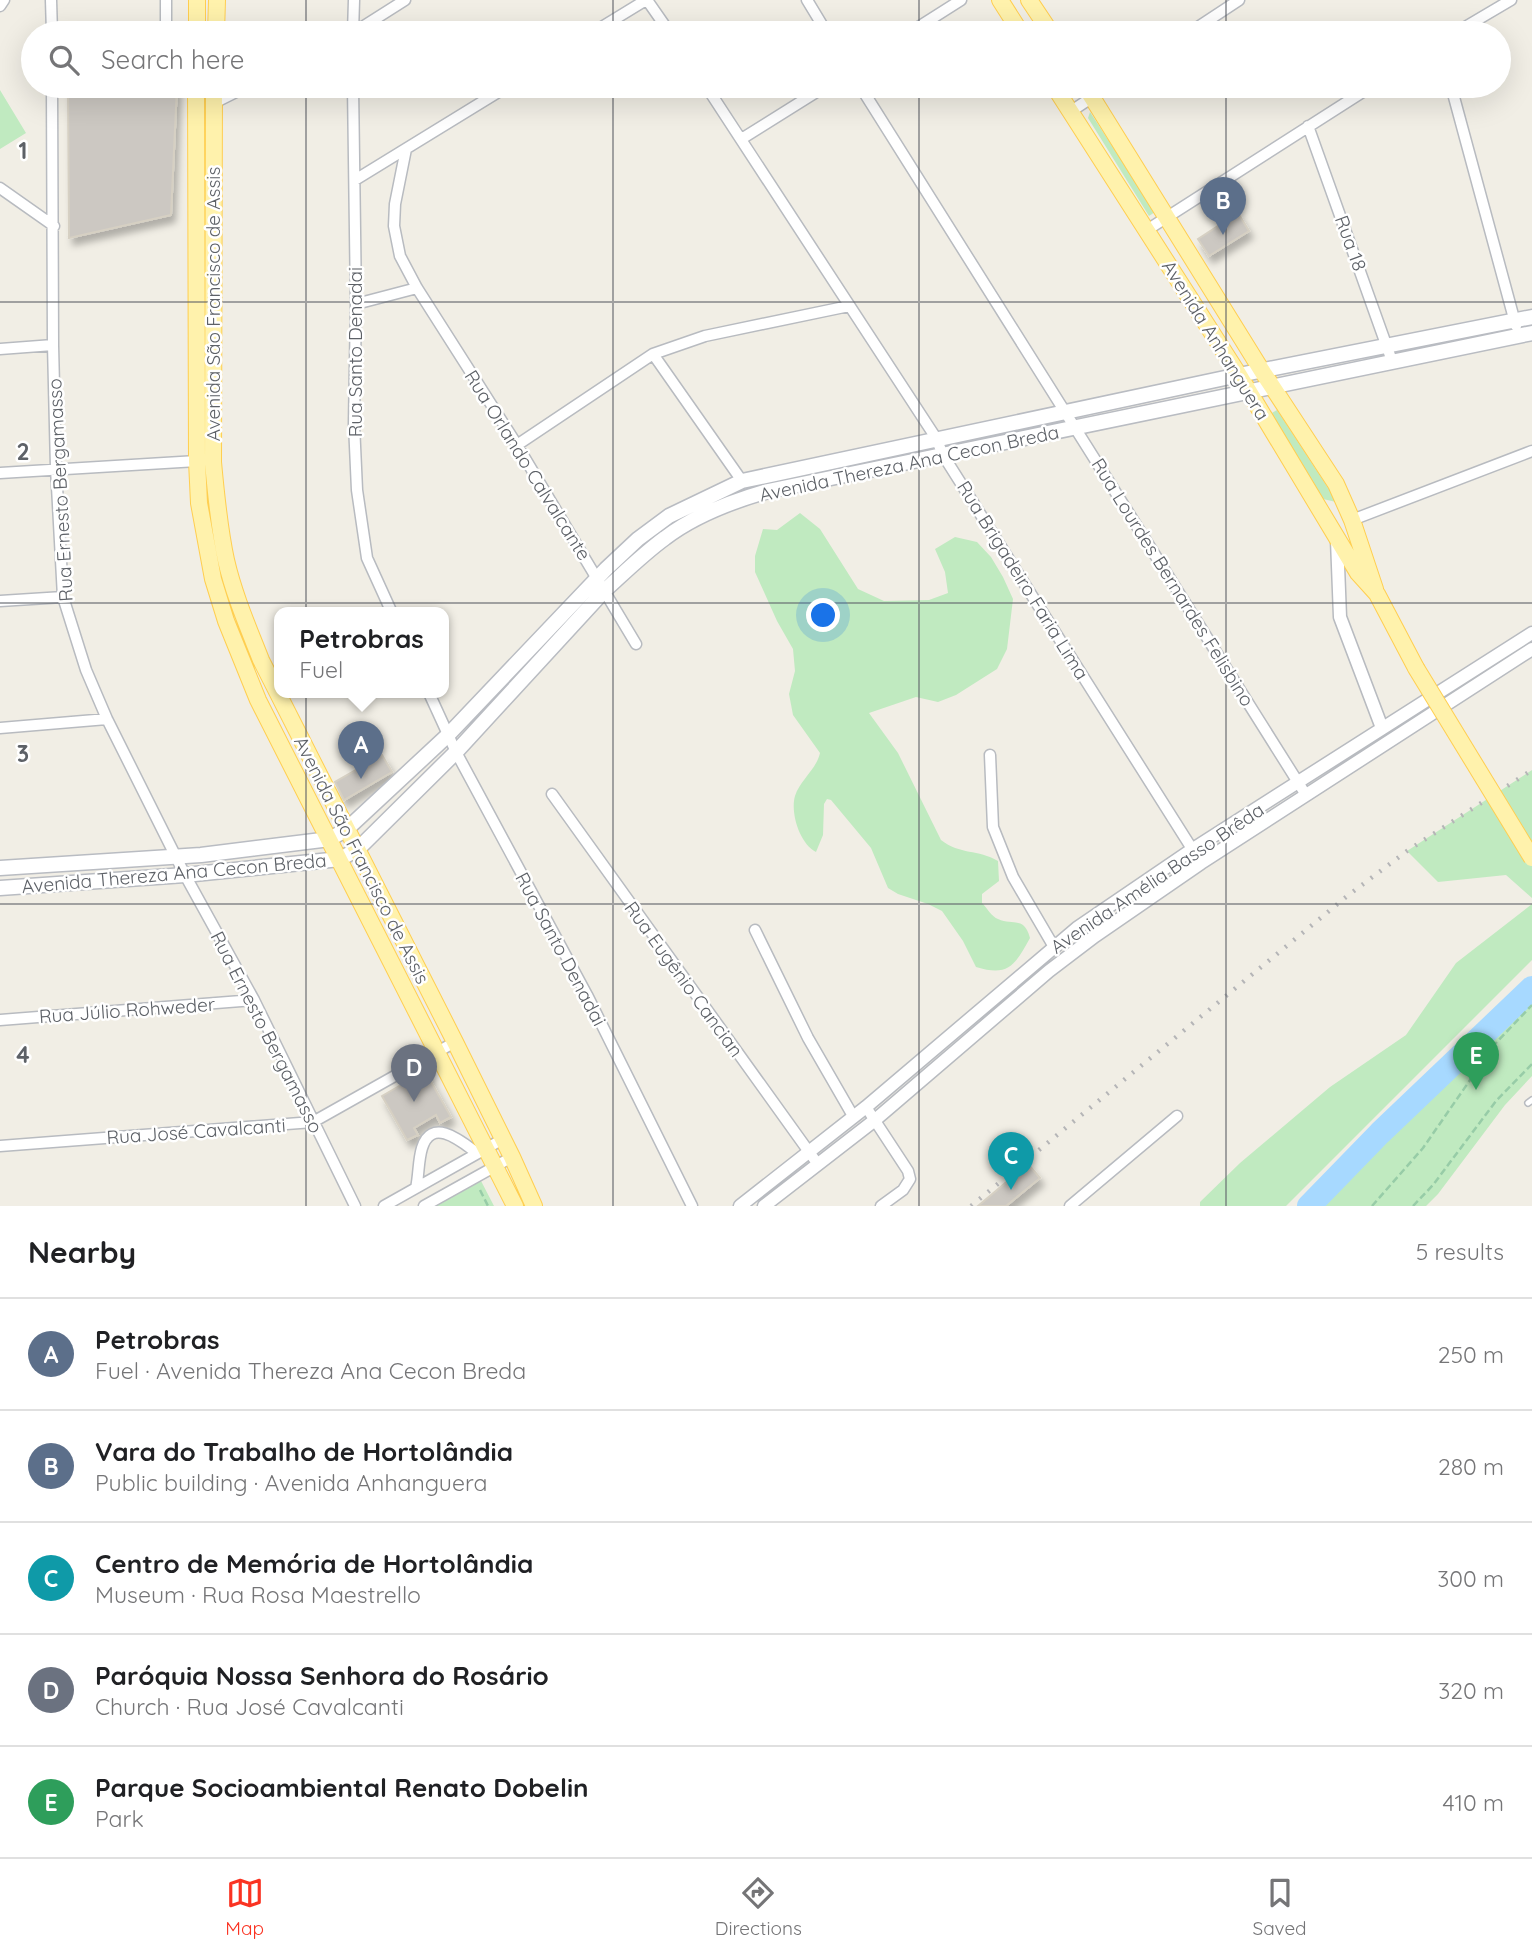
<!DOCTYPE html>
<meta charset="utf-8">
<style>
body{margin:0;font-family:Quicksand,sans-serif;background:#f6f6f6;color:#202124}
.you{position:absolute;left:824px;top:616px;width:24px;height:24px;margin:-18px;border:5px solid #fff;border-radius:50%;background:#1a73e8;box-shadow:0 0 0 10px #1a73e833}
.badge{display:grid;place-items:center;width:46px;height:46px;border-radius:50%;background:#fa3322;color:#fff;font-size:23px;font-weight:700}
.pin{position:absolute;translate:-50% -58px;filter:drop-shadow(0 2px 4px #0008)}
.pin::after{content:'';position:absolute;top:37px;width:24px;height:21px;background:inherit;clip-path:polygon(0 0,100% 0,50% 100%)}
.popup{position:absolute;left:274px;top:607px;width:175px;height:91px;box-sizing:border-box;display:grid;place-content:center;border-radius:14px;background:#fff;filter:drop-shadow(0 2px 5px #0005);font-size:23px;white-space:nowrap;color:#757577}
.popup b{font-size:26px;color:#202124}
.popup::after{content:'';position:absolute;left:50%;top:100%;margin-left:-14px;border:14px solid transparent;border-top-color:#fff}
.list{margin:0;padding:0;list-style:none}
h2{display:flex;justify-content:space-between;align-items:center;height:91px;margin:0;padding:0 28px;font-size:30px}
h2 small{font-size:23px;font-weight:400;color:#757577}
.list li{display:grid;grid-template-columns:46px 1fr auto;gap:21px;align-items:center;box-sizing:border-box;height:112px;padding:0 28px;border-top:2px solid #e0e0e0}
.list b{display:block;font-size:26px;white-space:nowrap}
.list p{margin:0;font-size:23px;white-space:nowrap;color:#757577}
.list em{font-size:23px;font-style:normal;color:#757577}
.icon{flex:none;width:38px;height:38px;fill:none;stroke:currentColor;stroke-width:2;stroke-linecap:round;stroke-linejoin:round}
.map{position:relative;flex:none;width:1532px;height:1206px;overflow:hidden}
.search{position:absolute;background:#fff;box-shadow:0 7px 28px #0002;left:21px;right:21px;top:21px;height:77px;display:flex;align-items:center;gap:18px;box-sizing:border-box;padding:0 24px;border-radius:38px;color:#757577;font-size:26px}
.sheet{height:651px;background:#fff}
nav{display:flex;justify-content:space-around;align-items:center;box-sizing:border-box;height:98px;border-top:2px solid #e0e0e0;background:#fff;font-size:19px;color:#757577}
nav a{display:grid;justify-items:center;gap:4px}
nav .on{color:#fa3322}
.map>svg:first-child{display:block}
.green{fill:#c0eac0}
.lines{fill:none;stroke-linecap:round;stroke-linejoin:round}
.river{stroke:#a7d9ff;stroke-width:24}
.building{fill:#ccc8c2;stroke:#d6d0c3;stroke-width:2;filter:url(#shadow)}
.service-casing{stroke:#b8bbc0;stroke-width:8}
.minor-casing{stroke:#b8bbc0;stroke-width:13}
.tertiary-casing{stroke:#b8bbc0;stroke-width:15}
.secondary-casing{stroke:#b9bcc2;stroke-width:17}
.primary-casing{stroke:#ffce50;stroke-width:18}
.path{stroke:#97cca7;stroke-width:2.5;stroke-dasharray:7 3.5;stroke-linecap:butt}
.service{stroke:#fff;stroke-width:5}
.minor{stroke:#fff;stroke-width:10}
.tertiary{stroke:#fff;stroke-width:12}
.secondary{stroke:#fff;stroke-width:14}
.primary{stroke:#fff2ac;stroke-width:16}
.rail{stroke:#b5b5b7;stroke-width:4.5;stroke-dasharray:2 9;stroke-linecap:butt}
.primary-bridge-casing{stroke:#ffce50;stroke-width:18;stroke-linecap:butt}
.primary-bridge{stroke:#fff2ac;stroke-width:16}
.grid{fill:none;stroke:#5d6167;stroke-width:2;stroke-opacity:0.55}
.labels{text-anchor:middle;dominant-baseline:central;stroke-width:5;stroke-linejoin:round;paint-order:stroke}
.street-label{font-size:19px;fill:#5d6167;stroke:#fff}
.grid-label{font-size:23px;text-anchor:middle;font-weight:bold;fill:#5d6167;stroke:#fff;stroke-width:5;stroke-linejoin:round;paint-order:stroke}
</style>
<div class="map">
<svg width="1532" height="1206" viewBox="0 0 1532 1206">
<defs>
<filter id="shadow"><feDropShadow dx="4" dy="7" stdDeviation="3.5" flood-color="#0004"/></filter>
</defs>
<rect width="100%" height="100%" fill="#f1eee5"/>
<path class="green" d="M0,90L26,133L0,149Z
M1090,112L1155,212L1149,216L1088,118Z
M1277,410L1330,491L1336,502L1323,499L1270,414Z
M800,513L820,529L858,589L884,601L929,600L948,593L945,572L935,549L955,537L977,542L991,557L1003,577L1013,599L1007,649L997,669L956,695L938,702L916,697L869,713L898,753L941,840C960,855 978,849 998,861L999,881L982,894V903C987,908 992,917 998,919C1014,926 1024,916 1030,938C1015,965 1009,977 976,967L963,941L942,911L928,904L898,894L888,888L871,848L831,800L827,799L824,804L823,835L816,852C800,844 790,813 795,796C800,780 816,770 820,753L793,715L789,694L795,671L793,649L777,621L755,572V556L763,529L777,530Z
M1532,770V898L1506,875L1438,882L1407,851Z
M1532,904V960L1286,1206H1200V1202L1240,1163L1330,1087L1406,1035L1456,963Z
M1532,991V1076L1505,1105L1438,1194L1426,1206H1316Z
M480,1179L494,1206H434Z"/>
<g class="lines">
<path class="river" d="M1309,1206L1380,1133L1532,988"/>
</g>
<path class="building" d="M68,86H177L171,215L69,238Z
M1238,213L1249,231L1209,256L1198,239Z
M382,755L392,772L344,800L335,782Z
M425,1071L451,1117L440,1123L436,1115L414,1128L418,1135L407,1140L382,1096Z
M1028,1164L1040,1178L1006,1206H978Z"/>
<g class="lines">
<g class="service-casing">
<path id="service" d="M1528,1103L1532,1100"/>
</g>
<g class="minor-casing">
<path id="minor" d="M51,0L52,33
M647,0L670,33
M807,0L827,33
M0,6L4,0
M166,33V0
M353,33L405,0
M353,33L354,0
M592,33L646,0
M909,33L961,0
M1189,33L1239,0
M1455,33L1511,0
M52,86L53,345L56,468L63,597L86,670L107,719L185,875L254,1000L355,1206
M353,86L356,304L354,424L357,490L367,558L392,613
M706,86L936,438L943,455L1201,863
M860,86L1306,795
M1451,86L1516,326
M214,103L248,86
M1070,112L1109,86
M1308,126L1392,361
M743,138L826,86
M406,149L395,204L394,226L400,256L417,288L517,445L636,644
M355,180L508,86
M0,188L54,226
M1147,230L1372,86
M356,304L417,288
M0,349L53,345
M653,354L742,481
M517,445L653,354L705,336L849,306
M0,473L197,461
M1352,520L1532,451
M0,601L63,597
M429,693L456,752L587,995L692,1206
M0,728L107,719
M990,755L993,827L1013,877L1054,947
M552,794L817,1163
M755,930L808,1038L853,1116
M0,1020L254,1000
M866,1107L908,1171L910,1179L903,1190L881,1206
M0,1146L313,1122L455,1042
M416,1188C419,1175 418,1161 422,1148C432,1116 462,1142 477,1153
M384,1206L503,1139
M424,1206L512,1157
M1070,1206L1177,1116"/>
</g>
<g class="tertiary-casing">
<path id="tertiary" d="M1337,540L1340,617L1382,728
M740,1206L866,1107L1077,928L1193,849L1532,633
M764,1206L875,1120L1049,971L1095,936L1201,863L1532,649"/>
</g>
<g class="secondary-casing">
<path id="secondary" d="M0,868L201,855L330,839L347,829L448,735L606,569L638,539L669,516L742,481L1239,375L1532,317
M0,888L185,875L340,859L358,849L456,752L604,591C624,573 643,554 665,538C695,515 733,501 768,491L1532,333"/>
</g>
<g class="primary-casing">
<path id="primary" d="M1000,0L1021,33
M1029,0L1051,33
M197,33V0
M216,33L217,0
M196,86L197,461L199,503L213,579L226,621L258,700L515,1206
M214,86L213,462C216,495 219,528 226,560C234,595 248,627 261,660L455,1042L512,1157L534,1206
M1054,86L1239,375L1358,573L1377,594L1416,668
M1085,86L1262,371L1336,484L1352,520L1375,589"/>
</g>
<path class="path" d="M480,1190L488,1206
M1372,1206L1423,1148L1495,1044L1532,1005
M1413,1206L1433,1185L1496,1101L1532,1064"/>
<use href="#service" class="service"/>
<use href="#minor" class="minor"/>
<use href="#tertiary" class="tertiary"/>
<use href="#secondary" class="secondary"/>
<use href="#primary" class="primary"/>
<path class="rail" d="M971,1206L1346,897L1407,851L1532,770"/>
<g class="primary-bridge-casing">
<path id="primary-bridge" d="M1416,668L1532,858"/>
</g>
<use href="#primary-bridge" class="primary-bridge"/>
</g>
<path class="grid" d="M306,0V33M613,0V33M919,0V33M1226,0V33M306,86V1206M613,86V1206M919,86V1206M1226,86V1206M0,302H1532M0,603H1532M0,904H1532"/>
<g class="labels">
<g class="street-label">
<text transform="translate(1351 243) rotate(70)">Rua 18</text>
<text transform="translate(213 304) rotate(-90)">Avenida São Francisco de Assis</text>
<text transform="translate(1216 340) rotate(58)">Avenida Anhanguera</text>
<text transform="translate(355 352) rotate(-90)">Rua Santo Denadai</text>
<text transform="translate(909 463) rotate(-12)">Avenida Thereza Ana Cecon Breda</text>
<text transform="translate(528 465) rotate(58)">Rua Orlando Calvalcante</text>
<text transform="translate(60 490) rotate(-93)">Rua Ernesto Bergamasso</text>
<text transform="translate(1023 580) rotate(58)">Rua Brigadeiro Faria Lima</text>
<text transform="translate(1173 582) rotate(58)">Rua Lourdes Bernardes Felisbino</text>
<text transform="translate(362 860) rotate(63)">Avenida São Francisco de Assis</text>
<text transform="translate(174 873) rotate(-5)">Avenida Thereza Ana Cecon Breda</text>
<text transform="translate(1157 878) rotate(-34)">Avenida Amélia Basso Brêda</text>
<text transform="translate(561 949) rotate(62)">Rua Santo Denadai</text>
<text transform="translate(684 979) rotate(54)">Rua Eugênio Cancian</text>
<text transform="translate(127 1010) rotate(-4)">Rua Júlio Rohweder</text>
<text transform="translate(267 1032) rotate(63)">Rua Ernesto Bergamasso</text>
<text transform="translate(196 1131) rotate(-4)">Rua José Cavalcanti</text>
</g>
</g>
<g class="grid-label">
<text x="23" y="159">1</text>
<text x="23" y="460">2</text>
<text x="23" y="762">3</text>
<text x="23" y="1063">4</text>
</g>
</svg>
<div class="you"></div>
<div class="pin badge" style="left:361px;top:779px;background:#5c6f8a">A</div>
<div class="popup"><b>Petrobras</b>Fuel</div>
<div class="pin badge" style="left:1223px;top:235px;background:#5c6f8a">B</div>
<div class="pin badge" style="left:1011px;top:1190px;background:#0f9aa8">C</div>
<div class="pin badge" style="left:414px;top:1102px;background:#6b7280">D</div>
<div class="pin badge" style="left:1476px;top:1090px;background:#2e9e5b">E</div>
<div class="search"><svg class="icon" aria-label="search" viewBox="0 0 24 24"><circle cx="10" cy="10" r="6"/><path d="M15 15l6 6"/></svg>Search here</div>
</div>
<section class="sheet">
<h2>Nearby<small>5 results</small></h2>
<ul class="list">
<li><span class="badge" style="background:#5c6f8a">A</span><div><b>Petrobras</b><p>Fuel · Avenida Thereza Ana Cecon Breda</p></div><em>250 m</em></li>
<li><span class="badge" style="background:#5c6f8a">B</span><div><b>Vara do Trabalho de Hortolândia</b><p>Public building · Avenida Anhanguera</p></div><em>280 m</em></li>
<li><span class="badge" style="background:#0f9aa8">C</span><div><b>Centro de Memória de Hortolândia</b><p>Museum · Rua Rosa Maestrello</p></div><em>300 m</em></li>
<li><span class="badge" style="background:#6b7280">D</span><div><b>Paróquia Nossa Senhora do Rosário</b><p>Church · Rua José Cavalcanti</p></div><em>320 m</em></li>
<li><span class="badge" style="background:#2e9e5b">E</span><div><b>Parque Socioambiental Renato Dobelin</b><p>Park</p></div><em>410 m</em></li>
</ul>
</section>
<nav>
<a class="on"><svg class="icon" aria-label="map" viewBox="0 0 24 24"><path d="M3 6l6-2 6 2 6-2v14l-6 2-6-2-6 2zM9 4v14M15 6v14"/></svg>Map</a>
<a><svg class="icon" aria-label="directions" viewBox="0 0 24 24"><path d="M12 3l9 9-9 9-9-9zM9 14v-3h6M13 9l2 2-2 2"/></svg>Directions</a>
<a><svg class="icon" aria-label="saved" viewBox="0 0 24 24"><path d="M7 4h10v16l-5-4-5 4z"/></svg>Saved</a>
</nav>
